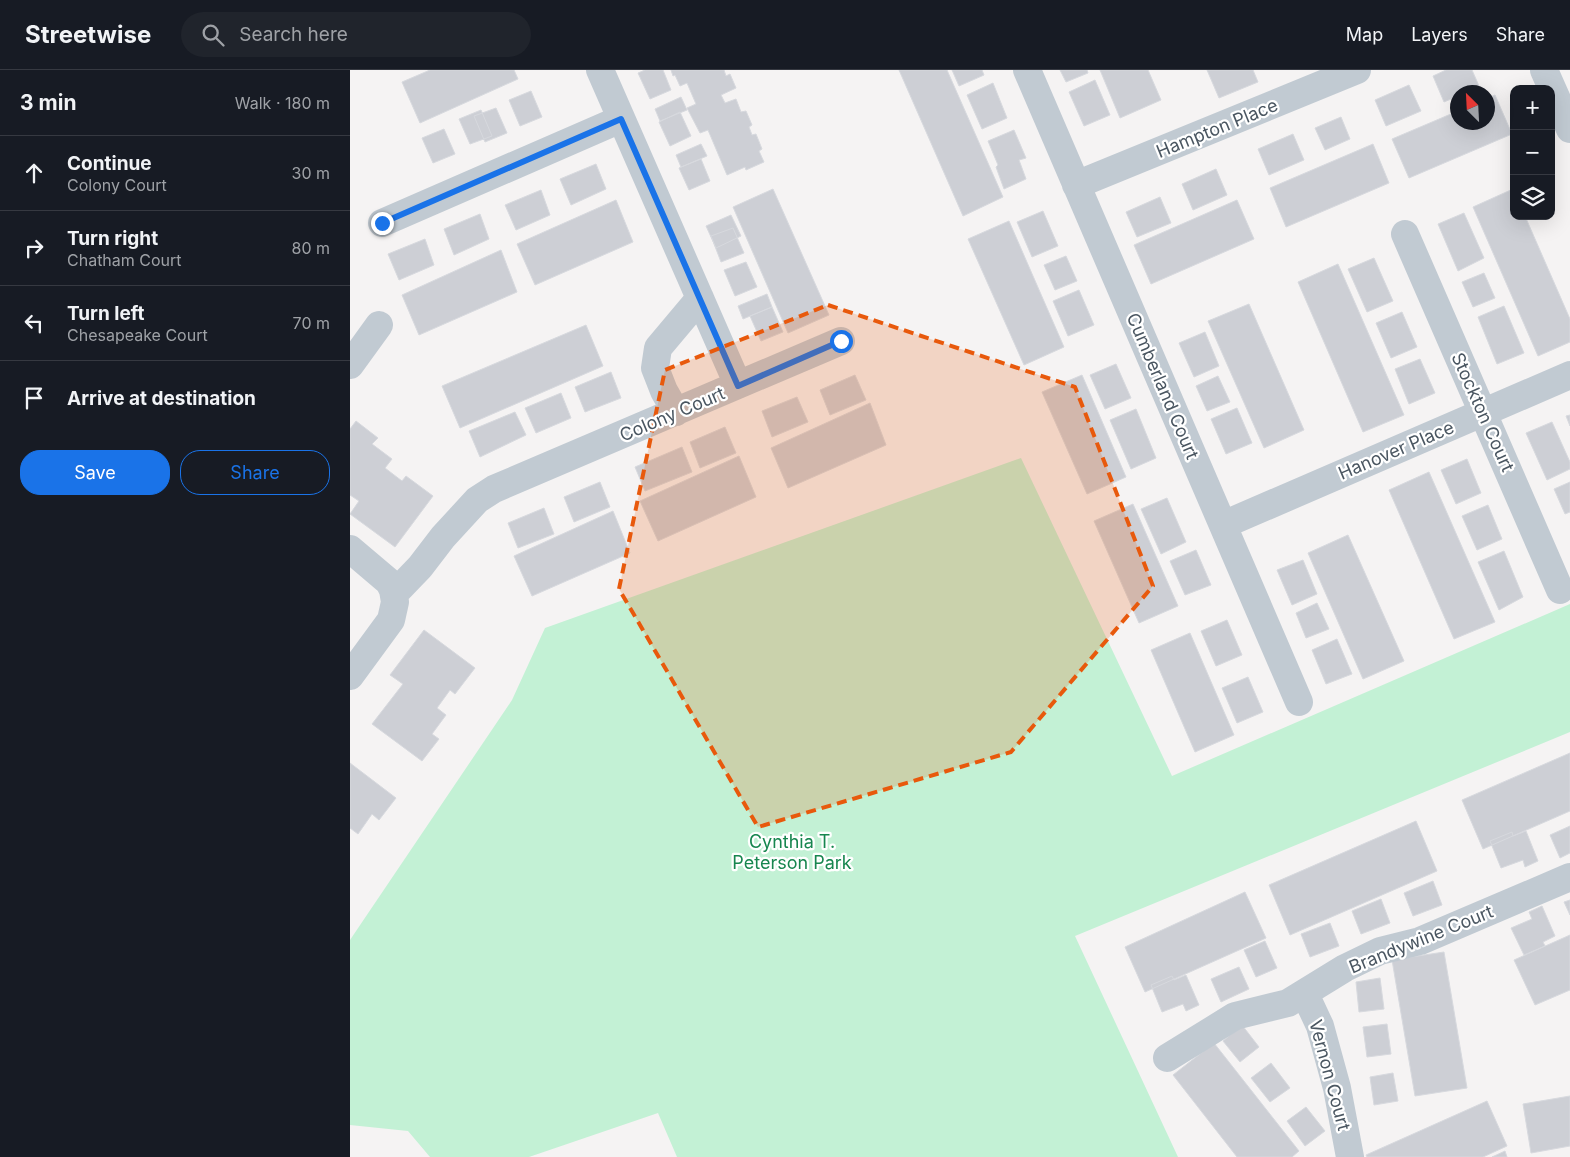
<!DOCTYPE html>
<meta charset="utf-8">
<style>
body{margin:0;font-family:Inter,sans-serif;background:#20242c;color:#f1f3f6}
.controls{position:absolute;right:15px;top:15px;display:grid;overflow:hidden;border-radius:10px;box-shadow:0 5px 20px #0002}
.controls button{width:45px;height:45px;display:grid;place-items:center;padding:0;border:0;border-bottom:1px solid #363941;background:#171b24;color:#f1f3f6;font:25px sans-serif}
.compass{position:absolute;left:1100px;top:15px;width:45px;height:45px;border-radius:50%;background:#171b24;box-shadow:0 5px 20px #0002;rotate:336deg}
.stop{position:absolute;width:15px;height:15px;margin:-11px;border:4px solid #1a73e8;border-radius:50%;background:#fff}
.stop.end{background:#1a73e8;border-color:#fff;box-shadow:0 1px 5px #0008}
.list{margin:0;padding:0;list-style:none}
h2{display:flex;justify-content:space-between;align-items:center;height:65px;margin:0;padding:0 20px;font-size:21px}
h2 small{font-size:16px;font-weight:400;color:#9ea1a6}
.list li{display:grid;grid-template-columns:32px 1fr auto;gap:15px;align-items:center;box-sizing:border-box;height:75px;padding:0 20px;border-top:1px solid #363941}
.list b{display:block;font-size:19px;white-space:nowrap}
.list p{margin:0;font-size:16px;white-space:nowrap;color:#9ea1a6}
.list em{font-size:16px;font-style:normal;color:#9ea1a6}
.actions{display:flex;gap:10px;padding:15px 20px}
.actions a{flex:1;padding:11px 0;border:1px solid #1a73e8;border-radius:20px;text-align:center;font-size:18px;color:#1a73e8}
.actions .main{background:#1a73e8;color:#fff}
.icon{flex:none;width:28px;height:28px;fill:none;stroke:currentColor;stroke-width:2;stroke-linecap:round;stroke-linejoin:round}
.map{position:relative;flex:none;width:1220px;height:1087px;overflow:hidden}
header{display:flex;align-items:center;gap:30px;box-sizing:border-box;height:70px;padding:0 25px;background:#171b24;border-bottom:1px solid #363941}
header strong{font-size:24px}
nav{display:flex;gap:28px;margin-inline-start:auto;font-size:18px}
.search{width:350px;height:45px;background:#20242c;display:flex;align-items:center;gap:12px;box-sizing:border-box;padding:0 18px;border-radius:28px;color:#9ea1a6;font-size:19px}
main{display:flex}
aside{flex:1;background:#171b24}
.map>svg:first-child{display:block}
.green{fill:#c3f1d5}
.building{fill:#cdcfd5;stroke:#d7d9de}
.lines{fill:none;stroke-linecap:round;stroke-linejoin:round}
.minor{stroke:#c1cad2;stroke-width:28}
.route{stroke:#1a73e8;stroke-width:6}
.marked{fill:#e8590c;fill-opacity:0.2;stroke:#e8590c;stroke-width:4;stroke-dasharray:10 6;stroke-linejoin:round}
.labels{text-anchor:middle;dominant-baseline:central;stroke-width:4.5;stroke-linejoin:round;paint-order:stroke}
.street-label{font-size:18px;fill:#4a5661;stroke:#fff}
.park-label{font-size:18px;fill:#17864f;stroke:#fff}
</style>
<header>
<strong>Streetwise</strong>
<div class="search"><svg class="icon" aria-label="search" viewBox="0 0 24 24"><circle cx="10" cy="10" r="6"/><path d="M15 15l6 6"/></svg>Search here</div>
<nav><a>Map</a><a>Layers</a><a>Share</a></nav>
</header>
<main>
<aside>
<h2>3 min<small>Walk · 180 m</small></h2>
<ul class="list">
<li><svg class="icon" aria-label="ahead" viewBox="0 0 24 24"><path d="M12 20V5M6 11l6-6 6 6"/></svg><div><b>Continue</b><p>Colony Court</p></div><em>30 m</em></li>
<li><svg class="icon" aria-label="right" viewBox="0 0 24 24"><path d="M7 20v-9h11M14 6l5 5-5 5"/></svg><div><b>Turn right</b><p>Chatham Court</p></div><em>80 m</em></li>
<li><svg class="icon" aria-label="left" viewBox="0 0 24 24"><path d="M17 20v-9H6M10 6l-5 5 5 5"/></svg><div><b>Turn left</b><p>Chesapeake Court</p></div><em>70 m</em></li>
<li><svg class="icon" aria-label="arrive" viewBox="0 0 24 24"><path d="M6 21V4h12l-3 4 3 4H6"/></svg><div><b>Arrive at destination</b></div></li>
</ul>
<div class="actions"><a class="main">Save</a><a>Share</a></div>
</aside>
<div class="map">
<svg width="1220" height="1087" viewBox="0 0 1220 1087">
<rect width="100%" height="100%" fill="#f5f3f3"/>
<path class="green" d="M671,388L822,706L1220,534V662L725,866L828,1087H327L308,1043L179,1087H80L58,1061L0,1055V870L162,630L195,558Z"/>
<path class="building" d="M80,0H164L168,9L70,53L52,12Z
M295,0H313L321,20L300,29L288,3Z
M321,0H374L376,6L380,4L386,18L371,25L375,33L386,29L391,42L396,41L402,55L399,57L402,65L406,64L412,79L409,81L414,92L396,100L395,97L377,105L358,60L350,63L337,38L346,34L337,13L330,16L325,5L323,6Z
M549,0H597L653,127L613,146Z
M602,0H632L634,5L609,16Z
M710,0H737L738,3L716,12Z
M750,0H798L811,30L770,48Z
M857,0H903L908,12L869,28Z
M1096,0H1122L1129,16L1115,22H1108V26L1094,32L1083,6Z
M745,10L760,45L734,56L719,22Z
M643,13L657,48L632,59L617,25Z
M1059,15L1071,41L1036,56L1025,30Z
M181,21L192,47L170,56L159,30Z
M1145,25L1162,64L1059,108L1042,69L1108,41V52H1138V28Z
M331,27L337,40L310,51L305,39Z
M146,38L157,63L135,72L124,46Z
M131,40L142,66L120,74L109,49Z
M330,42L341,66L320,76L309,52Z
M991,47L1000,69L975,80L965,58Z
M94,59L105,84L83,93L72,68Z
M664,60L676,88L669,90L676,109L654,119L646,97L648,95L638,71Z
M943,64L954,90L919,105L908,79Z
M351,74L357,86L331,97L326,85Z
M1023,74L1039,113L936,157L920,118Z
M351,89L360,111L339,120L329,98Z
M246,94L256,119L221,135L210,109Z
M866,99L877,125L843,140L832,114Z
M423,119L479,245L438,263L383,137Z
M1163,119L1164,146H1175L1220,249V272L1188,286L1123,137Z
M191,120L200,145L166,160L155,135Z
M810,127L821,153L787,167L776,142Z
M266,130L283,172L185,215L167,174Z
M887,130L904,169L801,214L784,175Z
M693,141L708,176L682,187L667,152Z
M1114,143L1134,188L1108,201L1088,154Z
M130,144L139,169L104,185L94,159Z
M381,145L391,166L366,178L356,156Z
M659,151L714,277L674,295L618,169Z
M383,158L394,183L371,192L361,166Z
M75,169L84,195L49,210L38,184Z
M151,180L167,222L69,265L52,225Z
M716,186L727,211L705,220L694,195Z
M1024,188L1043,231L1017,242L998,199Z
M396,192L407,217L385,226L374,200Z
M988,194L1054,345L1013,362L948,212Z
M1134,203L1145,228L1123,237L1112,212Z
M729,220L744,255L718,266L703,231Z
M417,224L422,237L393,249L388,236Z
M899,234L954,360L914,378L858,251Z
M1154,236L1174,283L1147,294L1128,247Z
M422,237L433,262L411,271L400,246Z
M1052,242L1067,277L1041,288L1026,253Z
M236,255L253,296L110,358L92,316Z
M855,262L869,296L844,307L829,273Z
M1070,289L1085,323L1059,334L1045,299Z
M766,294L781,328L755,339L740,305Z
M261,302L271,328L235,342L225,317Z
M505,305L516,330L480,345L470,320Z
M732,305L776,407L737,424L692,322Z
M868,306L880,332L857,341L846,316Z
M211,323L221,348L186,363L175,338Z
M447,327L458,352L422,367L412,341Z
M520,333L536,375L438,418L421,378Z
M887,338L902,373L876,384L861,349Z
M786,339L806,388L781,399L760,350Z
M165,342L176,365L130,387L119,361Z
M1220,345V356L1216,346Z
M6,351L28,368L22,374L42,389L35,398L52,411L56,406L83,426L45,477L0,444L9,431L0,425V359Z
M1202,352L1220,392V399L1197,410L1176,363Z
M375,357L386,383L350,398L340,372Z
M332,377L342,402L295,421L285,397Z
M389,386L406,427L308,471L290,431Z
M1117,389L1131,423L1106,434L1091,400Z
M1079,402L1145,552L1104,569L1039,420Z
M250,412L260,437L224,452L214,427Z
M1220,412V442L1215,444L1204,419Z
M817,428L836,472L811,484L791,439Z
M783,434L828,536L789,553L744,451Z
M1138,435L1152,469L1127,480L1112,446Z
M194,438L204,464L168,478L158,453Z
M263,441L280,483L182,526L164,486Z
M998,465L1054,591L1013,609L958,483Z
M846,480L861,515L835,525L820,491Z
M1154,481L1173,527L1149,540L1128,492Z
M953,490L967,524L942,535L927,500Z
M967,533L979,559L956,568L946,543Z
M877,550L892,585L866,596L851,561Z
M74,560L125,598L105,624L100,620L87,638L96,645L82,664L89,669L72,691L22,654L53,614L40,605Z
M840,563L884,665L845,682L801,580Z
M987,569L1002,604L976,614L962,580Z
M898,607L913,642L887,653L872,618Z
M1220,683V741L1133,779L1112,730Z
M0,693L46,728L29,750L22,744L8,764L0,758Z
M1066,751L1087,801L940,865L919,815Z
M1220,756V783L1210,788L1200,765Z
M1176,761L1188,791L1175,797L1173,790L1151,798L1140,771L1162,762L1163,766Z
M1083,811L1092,835L1063,846L1054,823Z
M895,822L916,868L795,922L775,877Z
M1031,829L1040,853L1011,864L1002,841Z
M1220,830V845L1214,832Z
M1192,836L1205,866L1193,872L1195,876L1174,885L1161,858L1182,849L1179,842Z
M980,853L989,876L960,887L951,864Z
M1220,865V920L1185,935L1164,890Z
M915,871L927,898L906,907L894,880Z
M1094,882L1117,1018L1065,1026L1042,890Z
M889,897L899,919L871,932L861,909Z
M836,905L849,935L836,941L833,934L812,942L801,915L822,906L824,910Z
M1030,908L1034,939L1009,942L1006,912Z
M1037,954L1041,984L1017,987L1013,957Z
M892,955L909,977L890,992L873,971Z
M864,973L949,1081L942,1087H887L823,1005Z
M921,993L940,1018L920,1032L901,1008Z
M1043,1003L1048,1031L1024,1035L1020,1007Z
M1220,1026V1076L1181,1083L1173,1034Z
M1137,1031L1157,1076L1133,1087H1017L1016,1085Z
M956,1037L975,1061L955,1076L937,1051Z
M1155,1081L1157,1087H1142Z"/>
<g class="lines">
<path class="minor" d="M250,0L388,315
M677,0L949,632
M1194,0L1220,59
M726,115L1007,0
M32,153L271,49
M1055,164L1210,520
M0,295L29,255
M326,342L314,321L305,298L308,278L350,228
M873,455L1220,305
M0,479L39,512L43,520L45,532L41,550L0,606
M44,524L70,497L93,467L127,430L144,419L491,271
M955,924L970,956L987,1018L1000,1087
M817,988L885,946L938,933L995,898L1030,881L1070,871L1220,807"/>
</g>
<g class="lines">
<path class="route" d="M32,153L271,49L388,316L491,271"/>
</g>
<path class="marked" d="M478,235L725,317L803,516L661,682L408,757L269,519L315,300Z"/>
<g class="labels">
<g class="street-label">
<text transform="translate(867 58) rotate(-22)">Hampton Place</text>
<text transform="translate(813 316) rotate(67)">Cumberland Court</text>
<text transform="translate(1133 342) rotate(66)">Stockton Court</text>
<text transform="translate(322 344) rotate(-23)">Colony Court</text>
<text transform="translate(1046 380) rotate(-23)">Hanover Place</text>
<text transform="translate(1071 869) rotate(-22)">Brandywine Court</text>
<text transform="translate(980 1005) rotate(75)">Vernon Court</text>
</g>
<g class="park-label">
<text x="442" y="771">Cynthia T.<tspan x="442" dy="21">Peterson Park</tspan></text>
</g>
</g>
</svg>
<div class="controls">
<button>+</button>
<button>−</button>
<button><svg class="icon" aria-label="layers" viewBox="0 0 24 24"><path d="M12 4l9 5-9 5-9-5zM3 14l9 5 9-5"/></svg></button>
</div>
<svg class="compass" viewBox="-18 -18 36 36"><path d="M0-13l5 13h-10z" fill="#e53935"/><path d="M0 13l5-13h-10z" fill="#9ea1a6"/></svg>
<div class="stop" style="left:491px;top:271px"></div>
<div class="stop end" style="left:32px;top:153px"></div>
</div>
</main>
